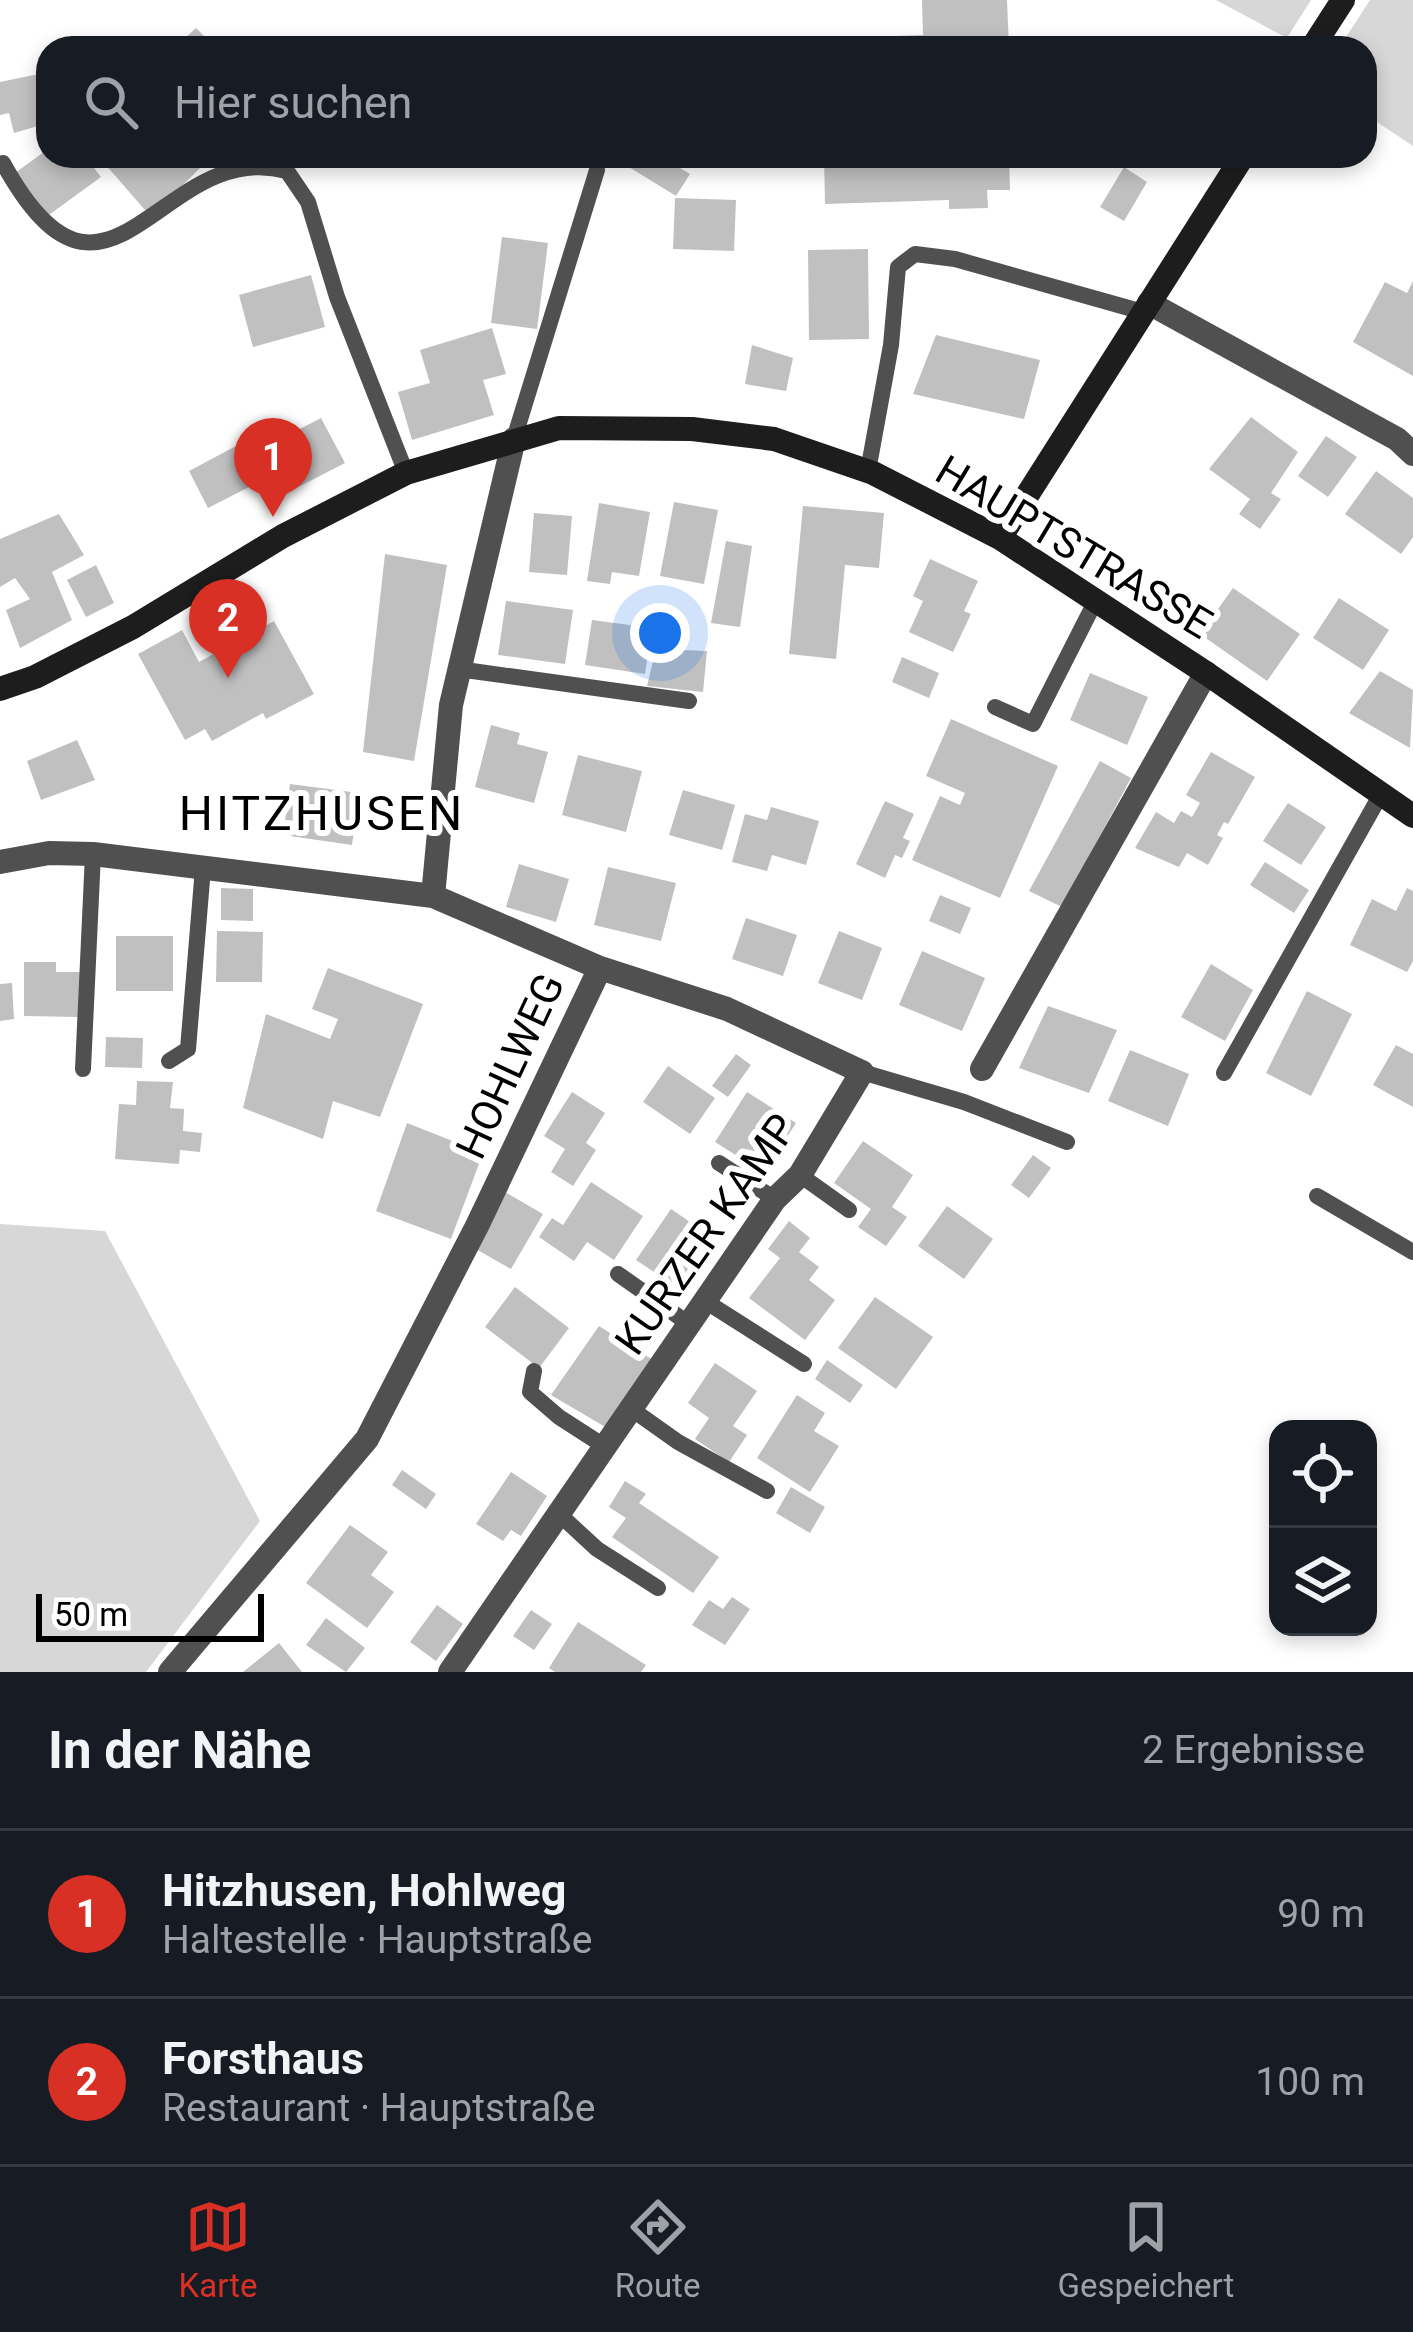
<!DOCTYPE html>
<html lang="de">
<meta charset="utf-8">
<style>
body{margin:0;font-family:Roboto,sans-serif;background:#242831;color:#f1f3f6}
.controls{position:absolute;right:36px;bottom:36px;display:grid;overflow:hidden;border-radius:24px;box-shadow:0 6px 18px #0003}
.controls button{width:108px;height:108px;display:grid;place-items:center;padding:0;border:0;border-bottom:3px solid #363941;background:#171b24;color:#f1f3f6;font:60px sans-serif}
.scale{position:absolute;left:36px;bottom:30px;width:228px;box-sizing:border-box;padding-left:12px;border:6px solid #000;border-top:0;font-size:33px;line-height:42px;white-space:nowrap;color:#000;-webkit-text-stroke:9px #fff;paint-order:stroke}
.you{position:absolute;left:660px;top:633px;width:42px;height:42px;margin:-30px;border:9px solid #fff;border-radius:50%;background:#1a73e8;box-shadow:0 0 0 18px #1a73e833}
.badge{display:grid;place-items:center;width:78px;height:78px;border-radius:50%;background:#d93025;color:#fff;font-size:39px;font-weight:700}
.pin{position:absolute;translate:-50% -99px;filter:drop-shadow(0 3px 6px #0008)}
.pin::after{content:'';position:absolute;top:63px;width:42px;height:36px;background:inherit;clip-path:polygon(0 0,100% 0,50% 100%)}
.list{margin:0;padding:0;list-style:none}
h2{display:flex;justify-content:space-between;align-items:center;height:156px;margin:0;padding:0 48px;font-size:51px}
h2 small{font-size:39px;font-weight:400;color:#9ea1a6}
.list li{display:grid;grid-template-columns:78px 1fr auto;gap:36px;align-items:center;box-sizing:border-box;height:168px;padding:0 48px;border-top:3px solid #363941}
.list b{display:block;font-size:45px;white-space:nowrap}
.list p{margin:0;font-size:39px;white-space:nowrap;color:#9ea1a6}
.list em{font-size:39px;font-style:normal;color:#9ea1a6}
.icon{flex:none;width:66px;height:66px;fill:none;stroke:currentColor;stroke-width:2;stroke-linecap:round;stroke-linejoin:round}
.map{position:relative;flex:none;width:1413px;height:1672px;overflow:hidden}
.search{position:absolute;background:#171b24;box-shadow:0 6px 18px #0003;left:36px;right:36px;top:36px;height:132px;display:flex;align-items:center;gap:30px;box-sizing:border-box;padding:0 42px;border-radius:36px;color:#9ea1a6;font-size:45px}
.sheet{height:492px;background:#171b24}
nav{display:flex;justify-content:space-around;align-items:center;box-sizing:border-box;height:168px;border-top:3px solid #363941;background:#171b24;font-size:33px;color:#9ea1a6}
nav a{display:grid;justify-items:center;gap:6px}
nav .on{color:#d93025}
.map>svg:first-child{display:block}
.green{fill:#d7d7d7}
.building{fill:#c0c0c0}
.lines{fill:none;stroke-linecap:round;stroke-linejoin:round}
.lane{stroke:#505050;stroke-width:16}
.street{stroke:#505050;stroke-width:24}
.secondary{stroke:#1d1d1d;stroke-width:24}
.labels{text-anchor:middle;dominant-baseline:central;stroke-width:12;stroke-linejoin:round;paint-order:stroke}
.street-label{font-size:42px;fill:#000;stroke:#fff}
.quarter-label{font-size:48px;letter-spacing:3px;fill:#000;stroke:#fff}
</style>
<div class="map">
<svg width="1413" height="1672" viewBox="0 0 1413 1672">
<rect width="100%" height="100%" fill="#fff"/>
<path class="green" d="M1216,0H1311L1287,38Z
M1370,0H1413V146L1365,114V48H1339Z
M0,1224L105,1231L260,1521L146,1672H0Z"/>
<path class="building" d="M922,0H1007L1009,48H865V37L923,35Z
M196,28L216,48H174Z
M48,72V123L14,133L9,113L0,115V82Z
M48,149V156H85L101,177L46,217L15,173Z
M112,156H212L151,217L105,164Z
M629,156H660L690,174L676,196L624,164Z
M824,156H1009L1010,190H987L988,208L949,209V200L825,204Z
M1124,167L1147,182L1124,221L1100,207Z
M675,198L736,200L734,251L673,249Z
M502,237L548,243L537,329L491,323Z
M868,249L869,339L809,340L808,250Z
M311,275L325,327L253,347L239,295Z
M1413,281V376L1353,342L1385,282L1407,293Z
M492,328L506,374L483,380L494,415L412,440L398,392L430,383L420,350Z
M936,335L1040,360L1024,419L913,394Z
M752,345L793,358L786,391L745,384Z
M1251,417L1298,452L1271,493L1281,499L1260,529L1239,514L1250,499L1209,469Z
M321,418L345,463L277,498L253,453Z
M1326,436L1357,457L1328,497L1298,476Z
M236,446L255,484L208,508L189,471Z
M1376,471L1413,498V537L1401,554L1345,514Z
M674,502L718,510L704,584L660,576Z
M599,503L650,512L639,576L612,572L610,584L587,581Z
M803,506L884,513L879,568L845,565L836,659L789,654Z
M534,513L572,516L567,575L529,572Z
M59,514L84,555L52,572L72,620L20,648L6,610L30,599L15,578L0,587V539Z
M726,541L752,546L740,627L711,623Z
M385,554L447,565L414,761L363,752Z
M930,559L978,581L964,611L971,614L953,652L909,632L923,601L913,596Z
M96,565L114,603L86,617L67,580Z
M1233,588L1300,634L1267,681L1200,634Z
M1339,598L1389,630L1363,670L1313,638Z
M506,601L573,610L565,664L498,655Z
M592,620L652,628L645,674L585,665Z
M274,621L314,694L266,719L263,713L212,741L205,729L185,740L138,654L182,630L199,662Z
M656,649L707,651L703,692L647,686Z
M902,657L939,673L929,698L892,682Z
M1380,671L1413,690L1410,748L1349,713Z
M1090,673L1148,697L1127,745L1070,720Z
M951,719L1058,766L1000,898L912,860L940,796L960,805L965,793L926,776Z
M491,725L520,733L517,744L548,752L534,803L475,787Z
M77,740L95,780L41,800L27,761Z
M1211,752L1255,777L1228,824L1224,822L1217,835L1223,838L1208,865L1187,853L1179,867L1135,848L1156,812L1174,823L1181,811L1192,817L1200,803L1186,795Z
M578,755L642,771L626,832L562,815Z
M1100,761L1131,778L1062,907L1029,891Z
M290,784L359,793L352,845L283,835Z
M683,790L735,805L722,850L669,835Z
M885,801L914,814L903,838L910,841L902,858L895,855L885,878L856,864Z
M1288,803L1326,827L1301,865L1263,841Z
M771,807L819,821L806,865L772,855L767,871L732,862L745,814L767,820Z
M1265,862L1309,890L1294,913L1250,885Z
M519,864L569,879L556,922L506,907Z
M608,867L676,883L661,941L594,925Z
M221,888L253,889V921L221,920Z
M1407,888L1413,891V961L1407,972L1350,945L1372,899L1396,911Z
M940,895L971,908L960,934L929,921Z
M746,918L797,935L783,976L732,959Z
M217,931L263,932L262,982H216Z
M839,931L882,948L862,1000L818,983Z
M116,936H173V991H116Z
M922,951L985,978L962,1031L899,1005Z
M24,962H56V972H80V1017L24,1016Z
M1211,964L1253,990L1225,1041L1181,1017Z
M328,968L423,1004L380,1117L333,1101L323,1139L243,1108L266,1014L330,1039L338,1019L312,1009Z
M12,983L14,1019L0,1021V984Z
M1307,991L1352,1014L1311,1096L1266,1073Z
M1048,1006L1117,1030L1089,1093L1019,1068Z
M106,1037L143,1038L142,1068L105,1067Z
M1396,1045L1413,1054V1107L1373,1085Z
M1130,1050L1189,1074L1168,1126L1108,1101Z
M736,1054L751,1065L728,1097L712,1086Z
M668,1066L715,1098L690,1134L643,1102Z
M137,1081L173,1082L170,1108L184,1109L183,1131L202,1133L200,1152L180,1150L179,1164L115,1159L119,1104L136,1105Z
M572,1092L605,1113L586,1143L596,1150L573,1186L551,1172L565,1149L544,1136Z
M747,1092L796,1123L764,1173L715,1142Z
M407,1123L483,1153L451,1239L376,1211Z
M863,1141L913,1175L892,1207L907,1217L886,1246L858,1227L871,1209L834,1183Z
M1033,1155L1051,1168L1029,1198L1011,1185Z
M591,1182L643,1216L614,1260L587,1242L574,1261L539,1237L552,1218L563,1225Z
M505,1192L543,1214L511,1269L474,1248Z
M947,1206L993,1239L964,1279L918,1246Z
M671,1209L718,1241L684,1292L636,1260Z
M789,1221L810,1238L799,1252L819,1267L809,1280L835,1300L805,1340L749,1298L780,1258L768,1249Z
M515,1287L569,1328L539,1368L485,1327Z
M875,1297L933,1337L896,1389L838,1348Z
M599,1326L656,1362L612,1431L551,1395Z
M827,1360L863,1385L850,1403L815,1379Z
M715,1363L757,1391L733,1426L747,1435L729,1462L695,1439L709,1418L688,1403Z
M797,1395L825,1413L814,1431L839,1446L810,1492L757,1458Z
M402,1470L436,1494L426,1509L392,1485Z
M511,1472L547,1496L521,1536L511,1530L503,1541L476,1524Z
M625,1481L646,1494L639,1503L719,1557L693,1593L612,1537L626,1518L609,1507Z
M791,1487L825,1507L810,1533L776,1513Z
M350,1525L388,1552L371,1575L394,1592L367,1628L306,1583Z
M732,1597L750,1609L725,1645L692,1625L709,1600L723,1609Z
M437,1605L463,1624L436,1661L410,1642Z
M531,1610L552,1624L534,1650L513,1636Z
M326,1618L365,1648L346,1672L306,1645Z
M578,1622L646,1665L641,1672H555L549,1668Z
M279,1643L302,1672H243Z"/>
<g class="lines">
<path class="lane" d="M3,163C108,354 161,136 287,171L308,202L337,297L406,473
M514,439L597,170
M868,471L891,345L898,267L915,254L955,259L1143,312
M458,669L689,701
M995,707L1033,724L1095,602
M169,1061L188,1049L203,868
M83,1069L93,854
M862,1072L964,1102L1067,1142
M1224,1073L1381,794
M719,1163L775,1199
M800,1175L849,1210
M1317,1196L1413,1252
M618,1274L689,1324
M705,1301L804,1364
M534,1371L530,1392L559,1417L604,1446
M630,1408L678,1442L767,1491
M559,1514L597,1549L658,1588"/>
<path class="street" d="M1149,303L1397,439L1413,454
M0,862L49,853L93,854L433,896
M982,1069L1206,673
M170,1672L367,1439L477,1226L600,968L433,896L451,705L514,439
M450,1672L775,1199L800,1175L862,1072L727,1009L600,968"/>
<path class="secondary" d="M1312,48L1343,0
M1000,538L1243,156
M0,689L35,677L133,627L283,536L406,473L559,428L692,429L774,439L873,473L1000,538L1206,673L1413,816"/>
</g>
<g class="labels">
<g class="street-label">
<text transform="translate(1074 547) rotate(31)">HAUPTSTRASSE</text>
<text transform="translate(510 1066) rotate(-65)">HOHLWEG</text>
<text transform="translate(706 1234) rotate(-55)">KURZER KAMP</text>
</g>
<g class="quarter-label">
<text x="322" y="813">HITZHUSEN</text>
</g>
</g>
</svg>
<div class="controls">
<button><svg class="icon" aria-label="locate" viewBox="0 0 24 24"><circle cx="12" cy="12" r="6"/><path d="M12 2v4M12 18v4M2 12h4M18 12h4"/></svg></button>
<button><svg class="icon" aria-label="layers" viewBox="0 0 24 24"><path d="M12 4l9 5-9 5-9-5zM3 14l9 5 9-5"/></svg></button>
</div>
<div class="scale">50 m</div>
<div class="you"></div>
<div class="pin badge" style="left:273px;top:517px">1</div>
<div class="pin badge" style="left:228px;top:678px">2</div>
<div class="search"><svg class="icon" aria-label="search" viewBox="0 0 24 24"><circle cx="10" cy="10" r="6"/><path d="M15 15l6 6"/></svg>Hier suchen</div>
</div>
<section class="sheet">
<h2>In der Nähe<small>2 Ergebnisse</small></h2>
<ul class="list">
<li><span class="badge">1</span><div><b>Hitzhusen, Hohlweg</b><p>Haltestelle · Hauptstraße</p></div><em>90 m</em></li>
<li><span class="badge">2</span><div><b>Forsthaus</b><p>Restaurant · Hauptstraße</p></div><em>100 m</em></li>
</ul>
</section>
<nav>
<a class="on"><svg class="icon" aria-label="map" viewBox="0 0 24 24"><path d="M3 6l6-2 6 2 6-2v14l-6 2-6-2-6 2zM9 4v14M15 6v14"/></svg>Karte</a>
<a><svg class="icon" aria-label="directions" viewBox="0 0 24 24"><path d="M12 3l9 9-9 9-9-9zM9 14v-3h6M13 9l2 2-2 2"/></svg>Route</a>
<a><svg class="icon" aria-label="saved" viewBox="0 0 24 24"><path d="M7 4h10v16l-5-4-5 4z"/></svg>Gespeichert</a>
</nav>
